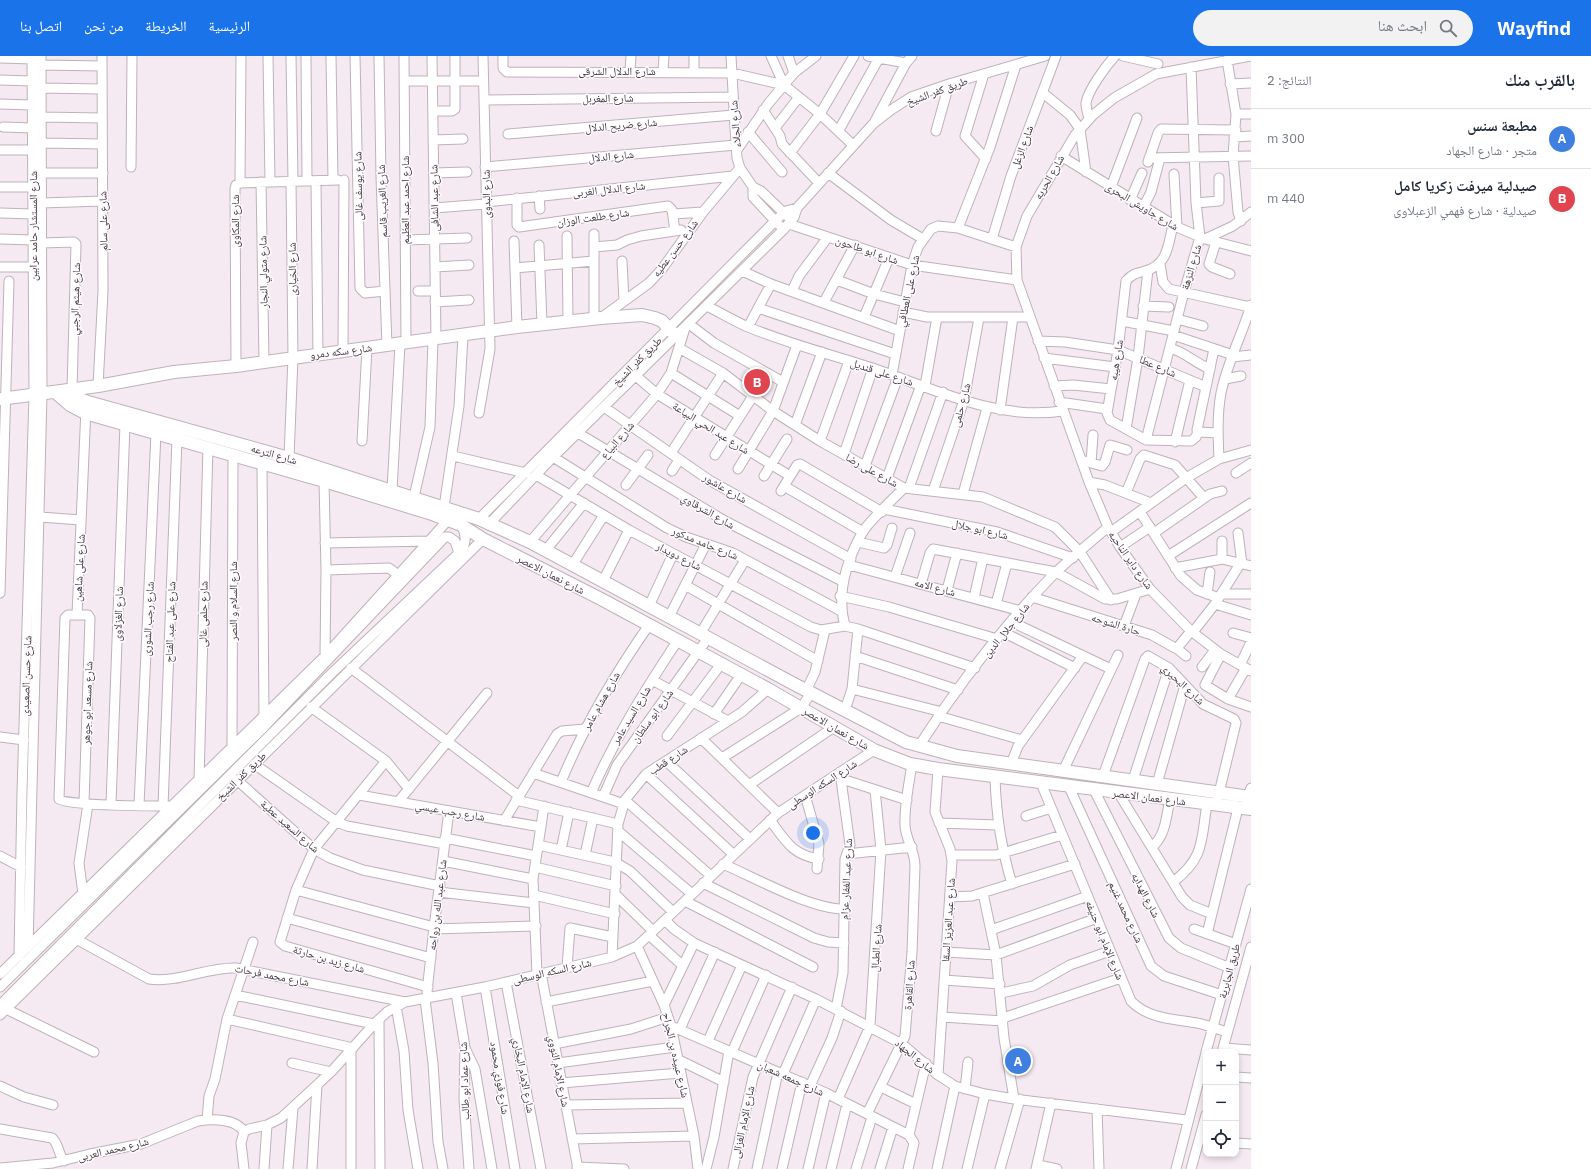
<!DOCTYPE html>
<html lang="ar">
<meta charset="utf-8">
<style>
body{margin:0;font-family:"IBM Plex Sans","Noto Naskh Arabic",sans-serif;background:#f2f2f3;color:#1f2937;direction:rtl}
.controls{position:absolute;right:12px;bottom:12px;display:grid;overflow:hidden;border-radius:8px;box-shadow:0 2px 6px #0003}
.controls button{width:36px;height:36px;display:grid;place-items:center;padding:0;border:0;border-bottom:1px solid #e0e1e3;background:#fff;color:#1f2937;font:20px sans-serif}
.you{position:absolute;left:813px;top:777px;width:14px;height:14px;margin:-10px;border:3px solid #fff;border-radius:50%;background:#1a73e8;box-shadow:0 0 0 6px #1a73e833}
.badge{display:grid;place-items:center;width:26px;height:26px;border-radius:50%;background:#1a73e8;color:#fff;font-size:13px;font-weight:700}
.pin{position:absolute;translate:-50% -50%;border:2px solid #fff;box-shadow:0 1px 4px #0006}
.list{margin:0;padding:0;list-style:none}
h2{display:flex;justify-content:space-between;align-items:center;height:52px;margin:0;padding:0 16px;font-size:17px}
h2 small{font-size:13px;font-weight:400;color:#747a83}
.list li{display:grid;grid-template-columns:26px 1fr auto;gap:12px;align-items:center;box-sizing:border-box;height:60px;padding:0 16px;border-top:1px solid #e0e1e3}
.list b{display:block;font-size:15px;white-space:nowrap}
.list p{margin:0;font-size:13px;white-space:nowrap;color:#747a83}
.list em{font-size:13px;font-style:normal;color:#747a83}
.icon{flex:none;width:22px;height:22px;fill:none;stroke:currentColor;stroke-width:2;stroke-linecap:round;stroke-linejoin:round}
.map{position:relative;flex:none;width:1251px;height:1113px;overflow:hidden;direction:ltr}
header{display:flex;align-items:center;gap:24px;box-sizing:border-box;height:56px;padding:0 20px;background:#1a73e8;color:#fff}
header strong{font-size:19px}
nav{display:flex;gap:22px;margin-inline-start:auto;font-size:14px}
.search{width:280px;height:36px;background:#f2f2f3;display:flex;align-items:center;gap:10px;box-sizing:border-box;padding:0 14px;border-radius:22px;color:#747a83;font-size:15px}
main{display:flex}
aside{flex:1;background:#fff}
.map>svg:first-child{display:block}
.lines{fill:none;stroke-linecap:round;stroke-linejoin:round}
.minor-casing{stroke:#beb2b9;stroke-width:11}
.major-casing{stroke:#beb2b9;stroke-width:14}
.minor{stroke:#fff;stroke-width:9}
.major{stroke:#fff;stroke-width:12}
.labels{text-anchor:middle;dominant-baseline:central;stroke-width:3;stroke-linejoin:round;paint-order:stroke}
.street-label{font-size:11px;fill:#3d393c;stroke:#fffafd}
</style>
<header>
<strong>Wayfind</strong>
<div class="search"><svg class="icon" aria-label="search" viewBox="0 0 24 24"><circle cx="10" cy="10" r="6"/><path d="M15 15l6 6"/></svg>ابحث هنا</div>
<nav><a>الرئيسية</a><a>الخريطة</a><a>من نحن</a><a>اتصل بنا</a></nav>
</header>
<main>
<aside>
<h2>بالقرب منك<small>النتائج: 2</small></h2>
<ul class="list">
<li><span class="badge" style="background:#3f7fe0">A</span><div><b>مطبعة سنس</b><p>متجر · شارع الجهاد</p></div><em>300 m</em></li>
<li><span class="badge" style="background:#e0444e">B</span><div><b>صيدلية ميرفت زكريا كامل</b><p>صيدلية · شارع فهمي الزعبلاوى</p></div><em>440 m</em></li>
</ul>
</aside>
<div class="map">
<svg width="1251" height="1113" viewBox="0 0 1251 1113">
<rect width="100%" height="100%" fill="#f6eaf2"/>
<g class="lines">
<g class="minor-casing">
<path id="minor" d="M268,0L270,126
M291,0L293,125
M306,0L307,125
M331,0L333,124
M355,0L360,232L365,237L385,235
M379,0L381,121L387,290
M404,0L406,287
M432,0L436,283
M503,0V12L507,16L732,17L784,29L820,58L853,89
M694,0V16
M731,0L735,72L737,102L740,112L753,131L761,135L787,160
M771,0L784,29
M788,0L794,17
M868,0L906,7
M1123,0L1158,8
M1251,0L1156,18L1114,42L1093,59L1075,79L1027,160L1016,191L1017,224L1089,426L1108,471L1120,491L1150,533L1191,575L1221,598L1251,615
M0,2L32,3
M1227,4L1236,58L1233,100L1238,156L1241,165
M41,9L102,10
M630,15L631,0
M663,15L664,0
M984,18L965,80L986,103
M0,24L32,25
M404,25H483
M1230,28L1251,27
M41,32L102,33
M1043,37L1070,59L1080,73L1086,116
M484,44L733,41
M0,48L32,49
M763,54L780,80L782,88L819,127
M433,55H452L455,53V0
M1236,58H1251
M41,61L102,62
M1089,63C1088,58 1086,53 1086,47C1088,34 1106,10 1115,0
M875,65L906,7L912,0
M3,71L32,72
M775,72L799,41
M839,74L879,2
M936,75L949,28
M748,76L782,116
M508,78L734,59
M1234,81L1251,80
M433,84L463,83
M41,87L102,88
M0,94H32
M737,94L768,48L794,17L816,0
M790,97L820,58L854,0
M1061,100L1177,171L1205,183L1251,195
M1149,102L1251,100
M1148,106L1158,77L1161,73L1236,74
M131,111L132,0
M485,111L736,89
M41,117H103
M434,117L467,116
M828,117L891,164L923,183
M1174,118L1177,171
M316,125L318,298
M261,126L264,306
M240,127L338,124
M0,131H32
M753,131V141L779,169
M1111,131L1137,62
M539,140L540,153
M517,142V169L519,171L668,150L672,154L675,175
M1130,144L1142,117
M486,146L733,120
M42,147L103,145
M1196,147L1219,145V122
M434,152L486,148
M1143,152L1151,136L1160,102
M0,157L33,158
M673,158L703,156
M789,168L912,209L1017,224
M1173,169C1168,189 1168,209 1145,215C1137,217 1132,218 1126,225L1118,294L1107,357L1110,364L1146,384L1191,385L1196,381L1198,375
M958,172L990,91L1016,9
M567,180L568,265
M0,183L33,184
M992,183L1011,120L1056,0
M1205,183L1233,170L1251,156
M405,184L467,182
M514,185L517,271
M1216,186L1209,208L1212,211L1230,218
M42,187L74,186L76,188L72,334
M539,189L542,268
M594,191L617,189L627,184L641,180L681,174
M622,205L624,245
M1160,208L1163,226L1169,233L1250,251
M0,211H33
M435,211L469,209
M515,212L594,205
M742,215L771,228L900,275
M837,224L874,238L905,246
M418,235H435
M792,235L799,220L828,181
M435,246L469,244
M824,246L855,189
M707,250C721,257 734,265 748,271C789,288 833,299 875,313C935,333 997,365 1062,355
M1143,250L1169,251
M758,252L895,298
M903,256L927,261H1030
M864,261L889,202
M594,262V178
M601,262L649,227L662,213L703,156L740,112
M1177,263L1203,270
M1122,265L1174,275
M689,268L714,287L783,326
M748,271L771,228
M1173,279L1233,299
M1038,285L1065,286L1118,294L1206,331
M679,292L723,317L773,355L820,385L904,432L983,441L1055,471L1080,496L1111,544
M1170,292C1185,296 1195,307 1210,313
M1214,293L1197,374L1200,376L1218,377
M343,295L344,124
M1232,301L1251,299
M1044,302L1115,311
M236,310L235,133L236,129L240,127L241,0
M671,317L740,360
M892,319L912,209L918,191L931,173L938,170L958,172L1016,191
M636,320L657,338L790,420
M1225,323L1241,320
M98,330L103,235L102,0
M925,330L937,261
M1054,330L1073,329L1111,333
M1059,346L1107,353
M604,351L709,424L851,503
M1000,354L1013,261
M479,357L490,293L483,0
M795,369L822,296
M1126,373L1138,302L1148,214
M578,377L725,465L842,525
M1146,384L1184,236L1200,181L1196,147L1191,11
M362,385L367,292
M820,385L849,305
M1175,386L1190,324
M671,397L723,317
M844,398L873,312
M715,399L753,340
M453,400L526,417
M553,401L667,472L686,481L733,497L841,555
M289,402L293,301L291,125
M1219,403C1218,381 1217,359 1221,337C1227,307 1242,279 1251,249
M1081,404L1102,410L1105,406L1110,389L1127,394
M262,407L264,664
M1091,407L1093,379
M865,410L898,321
M738,413L773,355L797,289
M672,415L679,404
M1236,417L1251,407
M536,419L629,474L811,571L821,574L845,570L858,573L975,612
M764,420L787,383
M887,422L921,329
M324,425L326,514L325,600
M1089,426L1105,429L1151,447
M626,429L648,399
M784,430L863,476
M909,432L943,336
M392,434L400,288
M781,435L797,409L800,408L882,456
M933,435L964,344L979,262
M1126,437L1140,403L1144,399L1175,409L1204,442
M963,438L987,352
M414,441L430,371L433,284
M444,451L459,350L463,280
M884,453L997,476L1073,502
M1140,456L1181,520L1197,534L1219,542
M40,461L81,464
M479,463L775,165L786,155L797,152
M489,468L553,401L784,173L794,161L797,152L873,68L891,54L911,41L949,28L1045,0
M1111,476L1186,422L1219,403L1251,394
M1154,477L1210,438L1222,435
M1238,477L1242,508
M1222,485V503
M530,486L657,338L671,317L685,272
M858,486L884,492L887,489L892,472
M325,487L430,485
M1120,491L1150,471
M546,494L584,447
M1168,500L1251,447
M573,508L604,459
M849,509L1021,555
M1175,512L1222,503L1251,510
M326,514L389,512L398,519
M895,521L910,477
M603,525L629,474
M921,528L930,497L933,493L1056,516L1105,543H1117L1150,533
M685,529L818,605
M947,534L957,497
M0,537L9,225
M1207,538L1210,516
M1221,538H1251
M840,540L889,551L997,583
M1032,541L1152,579L1175,592L1178,591L1191,575
M974,542L983,502
M996,548L1007,507
M1215,548L1251,559
M649,550L673,498
M77,559L86,352
M669,561L706,488
M1012,566L1111,613
M845,570C836,538 846,506 862,477C869,465 893,443 904,432
M1124,570L1136,538
M1003,576L1075,612
M1193,576L1215,548L1240,508
M1233,577L1251,582
M700,578L745,504
M1176,592L1186,600
M1221,598L1205,629L1228,643L1251,651
M855,600L958,634
M1240,609L1251,586
M1202,611L1215,594
M351,612L519,740
M652,624L728,665
M852,633L942,656
M806,635L815,616L825,574
M1228,643L1246,612
M311,651L386,705L409,733
M845,654L852,633L858,573
M714,658L741,619
M938,660L1022,684
M667,680L721,608
M0,681L24,684
M701,682L778,757
M919,690C957,631 1006,567 1055,517C1072,501 1091,486 1108,471
M232,691L233,399
M722,702L801,652L811,637
M386,705L314,793L296,834L280,886L285,890L428,931
M666,705L750,783
M254,708L337,766L347,770L445,788
M1011,708L1018,690L1083,600
M938,713L935,756L950,793L952,805L938,1019
M1063,715L1118,599
M533,717L624,748
M646,718L733,798
M1103,720L1145,603L1148,600L1169,612L1203,648L1234,663L1236,667L1218,741
M995,721C996,758 1001,792 1012,828
M842,723L907,744
M199,724L208,391
M237,724L314,793L330,802L363,814L440,830
M1133,724L1169,612
M561,726C584,670 614,619 649,569
M1041,727L1131,945C1148,963 1175,963 1197,967C1207,969 1217,973 1227,976
M1157,728L1185,629
M749,729L834,671
M1069,731L1151,910L1164,920L1222,939
M1094,734L1169,882L1181,892L1230,912
M591,737C615,682 645,634 678,584
M1119,738L1182,841L1190,849L1212,858
M359,739L541,771
M805,739L819,788L817,813
M1248,740L1251,732
M603,741L617,709L708,582
M516,744L618,768
M625,744L711,820
M398,746L487,637
M84,747L90,562L88,559H68L65,562L59,743C65,750 157,750 173,750
M111,748L125,368
M139,749L156,377
M163,750L177,383
M1026,760L1051,752
M770,764C785,784 792,799 819,803
M504,765L557,678L562,675L585,673
M939,767L998,769
M618,775L692,838
M445,782L536,800
M538,789L615,806L630,815L673,856
M1152,791C1166,779 1166,761 1170,743
M561,794L569,756
M847,798L912,791
M585,799L593,762
M952,799H996L1062,779
M0,800L21,811
M443,805L533,823
M723,808C756,822 810,853 844,853
M535,811L616,830
M1173,826C1205,802 1201,784 1207,748
M703,827L814,882L828,886L844,887
M296,834L434,871
M439,836L534,847
M983,837L996,899L1004,982L1014,1043
M83,838L79,807L88,748
M534,839L615,858
M616,839L653,875
M950,841L972,840L1075,808
M685,845L813,911
M287,862L431,902
M665,864L674,873L694,887L816,943L902,988L938,1019L955,1030L985,1038L1014,1043L1187,1064
M433,873L536,870
M1194,873L1236,888
M991,874L1088,840
M1207,878L1238,752
M649,879L683,910
M76,883L149,923C179,927 206,911 236,912L405,946
M637,890L664,949L671,970L694,1080L698,1113
M28,891L42,338L41,0
M946,896L996,899L1097,862
M19,900L22,736L34,339L32,0
M612,901L618,768L625,744L646,718L742,656L768,633
M567,911L570,872L613,881
M541,917L578,1113
M0,918L325,600L448,464
M537,918L533,823L544,750
M944,924L1000,928
M506,926L541,1113
M0,931L264,671L445,481H449L455,485L459,497
M485,931L515,1113
M427,936L434,871L449,755
M456,937L465,991L464,1043L469,1113
M1001,937L1033,930L1070,909L1110,895
M235,939L374,968
M425,943L433,1007L438,1086L443,1113
M546,946L653,925
M0,949L332,617L459,497C467,488 467,479 461,469
M664,949L694,887
M396,950L404,995L408,1054L418,1113
M6,953L94,996
M836,953L843,917L845,803L850,789L840,716
M0,959L483,483
M942,961L1003,965
M1003,962L1121,922
M227,963L353,992
M379,964L380,1113
M671,970L826,1037L909,1079L914,1087L908,1113
M680,973L715,896
M708,985L742,909
M554,988L631,973L668,961
M465,992L475,1013L492,1113
M1223,992L1251,994
M351,995V1113
M732,996L766,919
M1206,996L1251,833
M1222,996L1251,891
M677,1003L724,1026
M292,1007L331,1016
M558,1007L675,991
M783,1018L816,943
M1236,1021L1251,1022
M561,1027L680,1017
M0,1030L24,1041L53,1049
M810,1030L832,982L841,955
M881,1031L916,1048
M965,1033L968,1006
M838,1043L870,970L881,794L875,734
M566,1049L687,1047
M1097,1053L1099,1113
M867,1058L905,980L912,896L915,810C915,795 906,784 905,770C904,750 909,728 912,708
M207,1064L209,1040L215,1023L227,963L253,886
M0,1073L52,1082C59,1088 58,1098 64,1105
M909,1079L926,1007
M572,1083L694,1080
M1236,1087L1251,1088
M1038,1109L1057,1113
M577,1111L624,1113
M0,1112L53,1107L90,1098L141,1088L198,1065C212,1063 236,1062 244,1076
M244,1113L241,1087L244,1076L249,1073L267,1069L281,1062L331,1016L374,968L387,956L405,946L485,931L612,901L637,890L649,879L778,757L874,694
M264,1113L267,1069
M288,1113L293,1052
M312,1113L317,1029
M706,1113L714,1081L729,995
M733,1113L753,1021L792,931
M757,1113L778,1016
M782,1113L802,1026
M808,1113L826,1037
M831,1113L847,1048
M856,1113L872,1061
M880,1113L893,1071
M937,1113L955,1030
M967,1113L985,1038
M1000,1113L1020,1043
M1036,1113L1051,1047
M1176,1113L1206,997
M1191,1113L1206,1059"/>
</g>
<g class="major-casing">
<path id="major" d="M69,334L78,342L88,346L289,402L479,463L530,486L794,628L906,686L957,700L1251,741
M55,336L70,349L85,357L324,425L429,457L461,469L483,483L601,543L768,633L874,694L910,708L938,713L1251,753
M0,343L98,330L174,316L236,310L517,271L601,262L642,259L655,262L662,265L676,280"/>
</g>
<use href="#minor" class="minor"/>
<use href="#major" class="major"/>
</g>
<g class="labels">
<g class="street-label">
<text x="617" y="15">شارع الدلال الشرقى</text>
<text transform="translate(937 35) rotate(-20)">طريق كفر الشيخ</text>
<text transform="translate(608 42) rotate(-1)">شارع المغربل</text>
<text transform="translate(735 68) rotate(-94)">شارع الجلاء</text>
<text transform="translate(621 69) rotate(-5)">شارع ضريح الدلال</text>
<text transform="translate(1022 91) rotate(-70)">شارع الزغل</text>
<text transform="translate(611 100) rotate(-5)">شارع الدلال</text>
<text transform="translate(1049 121) rotate(-60)">شارع الحريه</text>
<text transform="translate(358 130) rotate(-91)">شارع يوسف غالى</text>
<text transform="translate(609 133) rotate(-6)">شارع الدلال الغربى</text>
<text transform="translate(486 138) rotate(-91)">شارع البدوى</text>
<text transform="translate(434 142) rotate(-91)">شارع عبد الشافى</text>
<text transform="translate(405 144) rotate(-90)">شارع احمد عبد العظيم</text>
<text transform="translate(382 145) rotate(-92)">شارع الغريب قاسم</text>
<text transform="translate(1142 150) rotate(31)">شارع جاويش البحرى</text>
<text transform="translate(593 161) rotate(-8)">شارع طلعت الوزان</text>
<text transform="translate(103 165) rotate(-91)">شارع على سالم</text>
<text transform="translate(235 165) rotate(-90)">شارع المكاوى</text>
<text transform="translate(33 170) rotate(-90)">شارع المستشار حامد عرابين</text>
<text transform="translate(675 192) rotate(-53)">شارع حسن عطيه</text>
<text transform="translate(867 194) rotate(19)">شارع ابو طاحون</text>
<text transform="translate(1191 211) rotate(-73)">شارع النزهة</text>
<text transform="translate(292 213) rotate(-91)">شارع الخيارى</text>
<text transform="translate(263 216) rotate(-91)">شارع متولي النجار</text>
<text transform="translate(908 235) rotate(-78)">شارع على العطافي</text>
<text transform="translate(75 243) rotate(-88)">شارع هيثم الرجبي</text>
<text transform="translate(341 295) rotate(-7)">شارع سكه دمرو</text>
<text transform="translate(1116 304) rotate(-81)">شارع هيبه</text>
<text transform="translate(637 305) rotate(-45)">طريق كفر الشيخ</text>
<text transform="translate(1158 310) rotate(23)">شارع عطا</text>
<text transform="translate(882 316) rotate(18)">شارع على قنديل</text>
<text transform="translate(961 349) rotate(-75)">شارع حلمى</text>
<text transform="translate(711 372) rotate(32)">شارع عبد الحي البياعة</text>
<text transform="translate(617 384) rotate(-49)">شارع البياع</text>
<text transform="translate(274 398) rotate(16)">شارع الترعه</text>
<text transform="translate(872 414) rotate(29)">شارع على رضا</text>
<text transform="translate(725 432) rotate(30)">شارع عاشور</text>
<text transform="translate(708 455) rotate(30)">شارع الشرقاوي</text>
<text transform="translate(980 473) rotate(13)">شارع ابو جلال</text>
<text transform="translate(705 487) rotate(22)">شارع حامد مدكور</text>
<text transform="translate(679 500) rotate(27)">شارع دويدار</text>
<text transform="translate(1131 504) rotate(55)">شارع داير الناحيه</text>
<text transform="translate(79 512) rotate(-87)">شارع على شاهين</text>
<text transform="translate(551 518) rotate(27)">شارع نعمان الاعصر</text>
<text transform="translate(935 531) rotate(15)">شارع الامه</text>
<text transform="translate(233 545) rotate(-90)">شارع السلام و النصر</text>
<text transform="translate(118 558) rotate(-88)">شارع الغزلاوى</text>
<text transform="translate(203 558) rotate(-89)">شارع حلمى غالى</text>
<text transform="translate(148 563) rotate(-87)">شارع رجب الشورى</text>
<text transform="translate(170 566) rotate(-88)">شارع على عبد الفتاح</text>
<text transform="translate(1116 568) rotate(17)">حارة الشوحه</text>
<text transform="translate(1006 574) rotate(-51)">شارع جلال الدين</text>
<text transform="translate(26 620) rotate(-88)">شارع حسن الصعيدى</text>
<text transform="translate(1183 628) rotate(43)">شارع البحيري</text>
<text transform="translate(601 645) rotate(-61)">شارع هشام عامر</text>
<text transform="translate(87 647) rotate(-88)">شارع مسعد ابو جوهر</text>
<text transform="translate(631 659) rotate(-59)">شارع السيد عامر</text>
<text transform="translate(652 660) rotate(-54)">شارع ابو سلطان</text>
<text transform="translate(836 672) rotate(30)">شارع نعمان الاعصر</text>
<text transform="translate(668 704) rotate(-33)">شارع قطب</text>
<text transform="translate(241 720) rotate(-44)">طريق كفر الشيخ</text>
<text transform="translate(822 728) rotate(-33)">شارع السكه الوسطى</text>
<text transform="translate(1149 741) rotate(7)">شارع نعمان الاعصر</text>
<text transform="translate(450 755) rotate(10)">شارع رجب عيسي</text>
<text transform="translate(290 770) rotate(41)">شارع السعيد عطية</text>
<text transform="translate(846 823) rotate(-87)">شارع عبد الغفار عزام</text>
<text transform="translate(1146 839) rotate(63)">شارع الهدايه</text>
<text transform="translate(437 849) rotate(-83)">شارع عبد الله بن رواحه</text>
<text transform="translate(1126 856) rotate(65)">شارع محمد غنيم</text>
<text transform="translate(948 864) rotate(-86)">شارع عبد العزيز السقا</text>
<text transform="translate(1105 884) rotate(68)">شارع الإمام ابو حنيفه</text>
<text transform="translate(876 892) rotate(-86)">شارع الطبال</text>
<text transform="translate(329 903) rotate(16)">شارع زيد بن حارثة</text>
<text transform="translate(552 915) rotate(-13)">شارع السكه الوسطى</text>
<text transform="translate(1229 915) rotate(-75)">طريق الجابرية</text>
<text transform="translate(272 919) rotate(11)">شارع محمد فرحات</text>
<text transform="translate(909 929) rotate(-86)">شارع القاهرة</text>
<text transform="translate(676 999) rotate(77)">شارع عبيده بن الجراح</text>
<text transform="translate(915 1000) rotate(39)">شارع الجهاد</text>
<text transform="translate(559 1015) rotate(79)">شارع الإمام النووي</text>
<text transform="translate(524 1019) rotate(79)">شارع الإمام البخاري</text>
<text transform="translate(500 1022) rotate(81)">شارع فوزي محمود</text>
<text transform="translate(791 1022) rotate(24)">شارع جمعه شعبان</text>
<text transform="translate(464 1025) rotate(-92)">شارع عماد ابو طالب</text>
<text transform="translate(743 1066) rotate(-78)">شارع الإمام الغزالى</text>
<text transform="translate(113 1093) rotate(-13)">شارع محمد العربى</text>
</g>
</g>
</svg>
<div class="controls">
<button>+</button>
<button>−</button>
<button><svg class="icon" aria-label="locate" viewBox="0 0 24 24"><circle cx="12" cy="12" r="6"/><path d="M12 2v4M12 18v4M2 12h4M18 12h4"/></svg></button>
</div>
<div class="you"></div>
<div class="pin badge" style="left:1018px;top:1005px;background:#3f7fe0">A</div>
<div class="pin badge" style="left:757px;top:326px;background:#e0444e">B</div>
</div>
</main>
